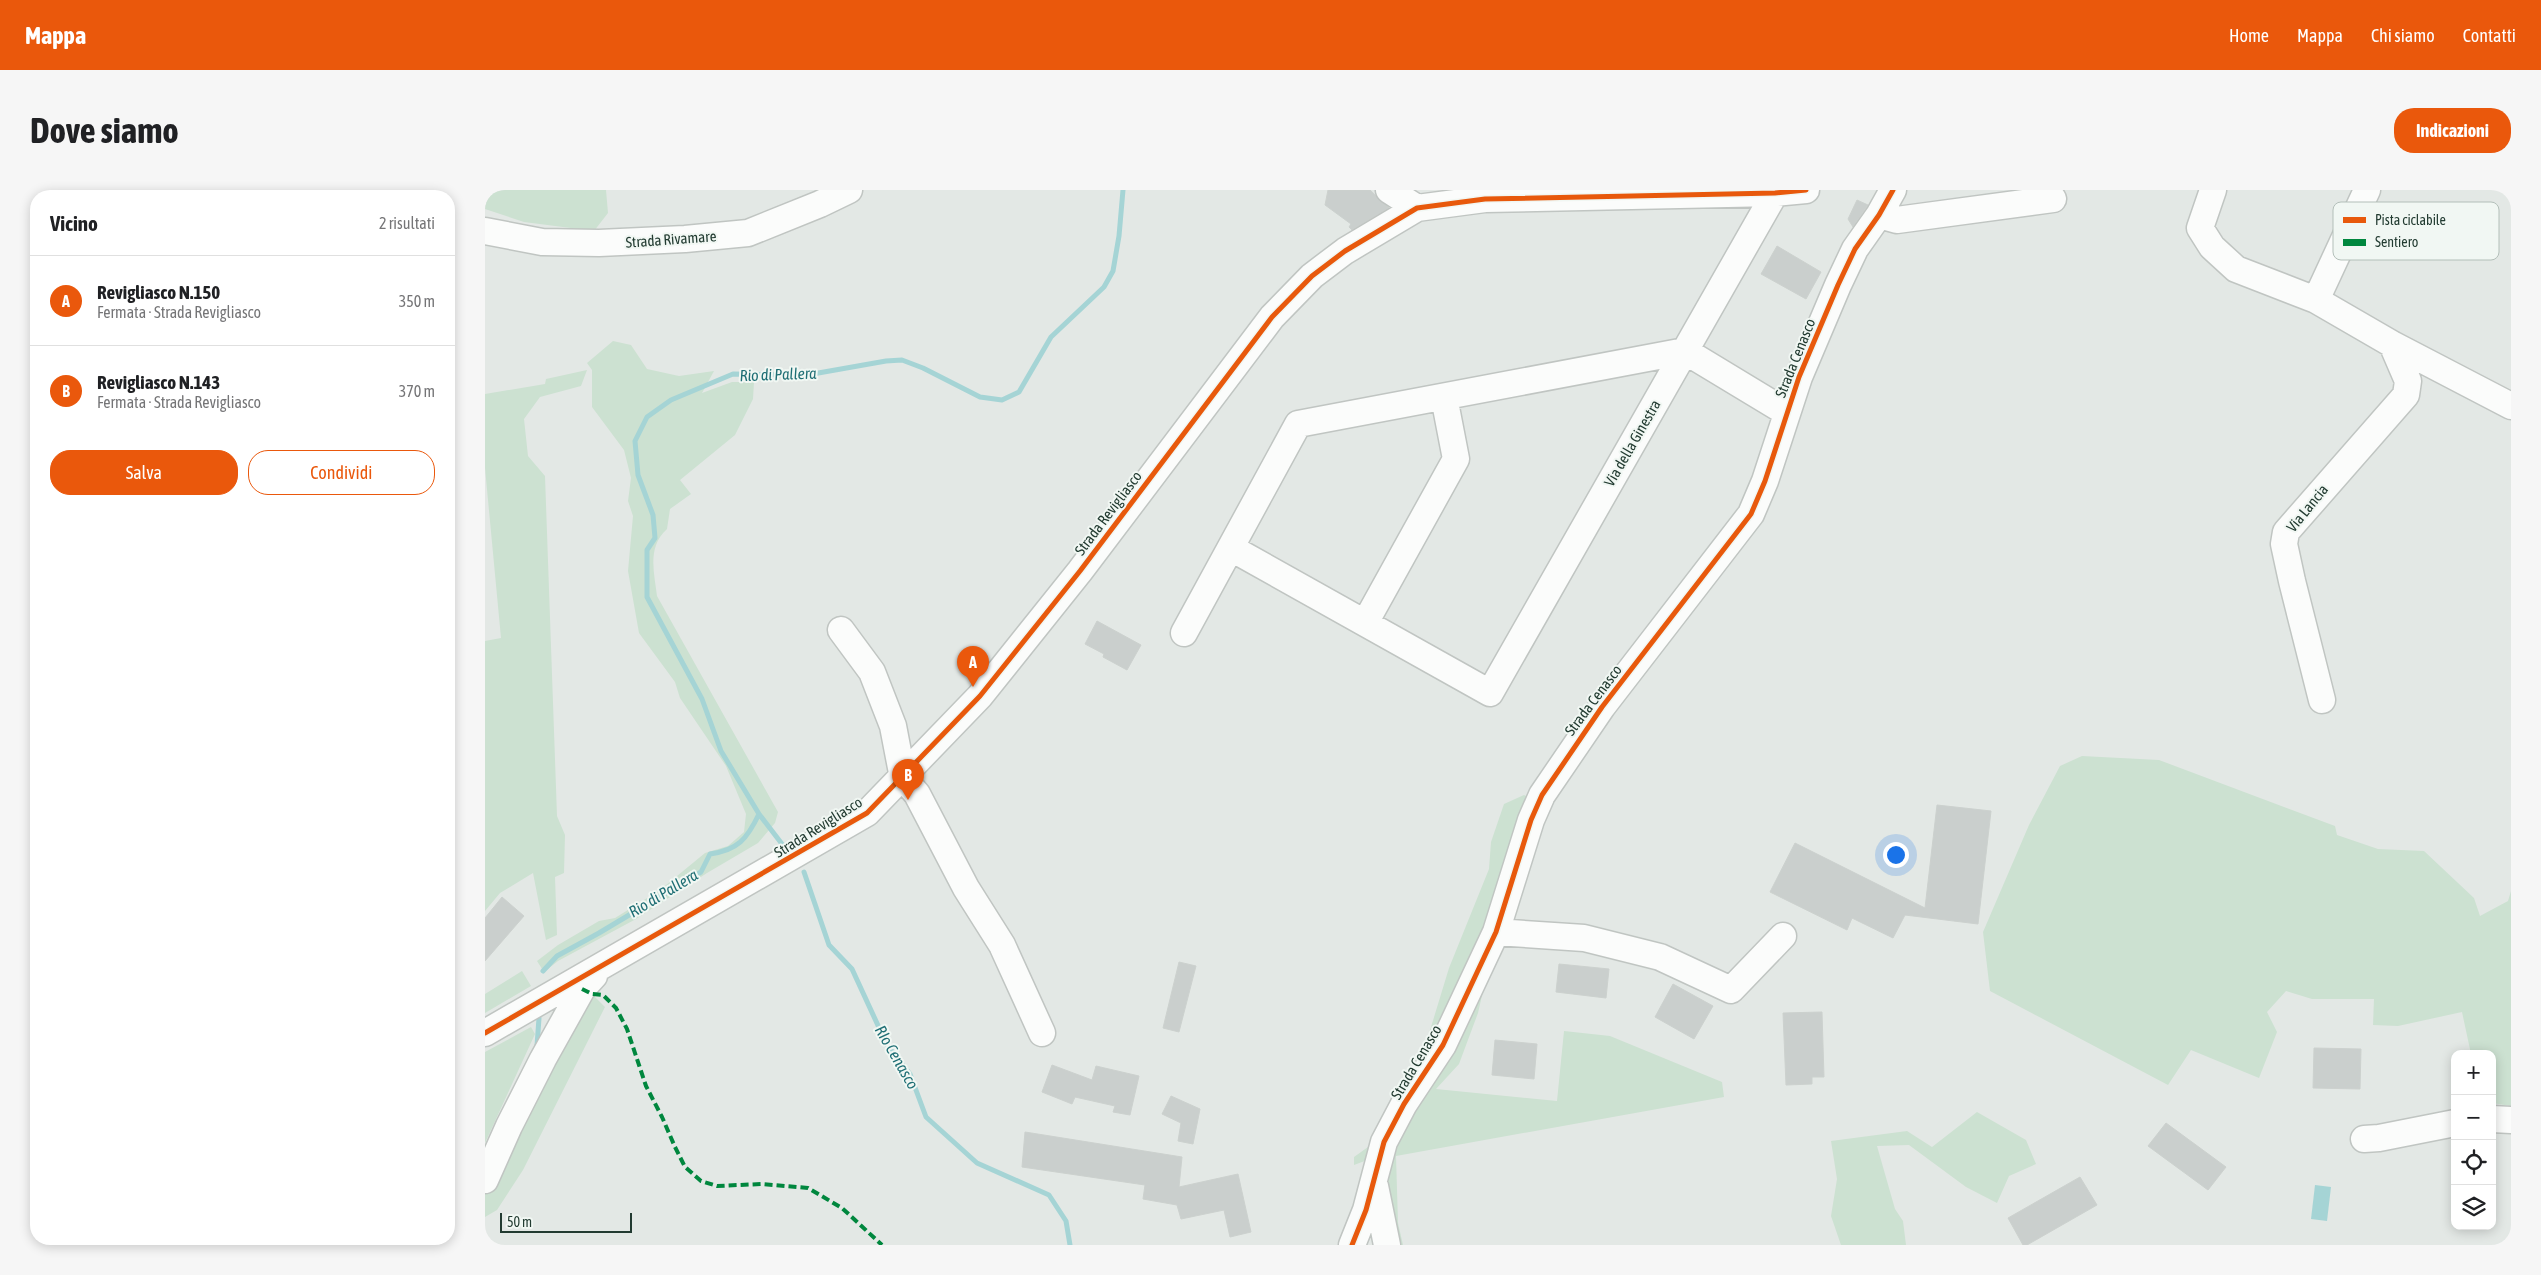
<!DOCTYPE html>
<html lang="it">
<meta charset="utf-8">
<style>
body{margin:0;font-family:"Asap Condensed",sans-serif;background:#f6f6f6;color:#202124}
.controls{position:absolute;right:15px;bottom:15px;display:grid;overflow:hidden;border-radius:10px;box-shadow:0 2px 12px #0003}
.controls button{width:45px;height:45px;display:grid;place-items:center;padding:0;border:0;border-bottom:1px solid #e0e0e0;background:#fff;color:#202124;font:25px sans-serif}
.scale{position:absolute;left:15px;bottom:12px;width:132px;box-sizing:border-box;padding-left:5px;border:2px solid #223b31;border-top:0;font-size:14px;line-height:18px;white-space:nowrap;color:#223b31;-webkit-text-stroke:4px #f1f7f3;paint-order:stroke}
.you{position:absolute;left:1410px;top:664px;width:18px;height:18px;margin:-12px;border:4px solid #fff;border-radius:50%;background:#1a73e8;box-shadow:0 0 0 8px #1a73e833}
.badge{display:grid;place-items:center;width:32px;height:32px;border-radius:50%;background:#ea580c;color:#fff;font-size:16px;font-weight:700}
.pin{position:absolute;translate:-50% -41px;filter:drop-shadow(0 1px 2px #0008)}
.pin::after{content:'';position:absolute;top:26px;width:18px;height:15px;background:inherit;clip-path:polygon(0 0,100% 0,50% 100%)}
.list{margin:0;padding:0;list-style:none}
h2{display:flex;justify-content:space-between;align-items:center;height:65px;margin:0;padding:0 20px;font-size:21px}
h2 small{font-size:16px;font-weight:400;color:#757577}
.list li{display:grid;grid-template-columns:32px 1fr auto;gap:15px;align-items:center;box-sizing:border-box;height:90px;padding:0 20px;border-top:1px solid #e0e0e0}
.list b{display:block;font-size:19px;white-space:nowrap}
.list p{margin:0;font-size:16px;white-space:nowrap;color:#757577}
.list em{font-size:16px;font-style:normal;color:#757577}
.actions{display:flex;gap:10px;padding:15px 20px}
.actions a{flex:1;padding:11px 0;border:1px solid #ea580c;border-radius:20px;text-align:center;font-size:18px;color:#ea580c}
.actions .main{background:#ea580c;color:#fff}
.icon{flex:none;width:28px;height:28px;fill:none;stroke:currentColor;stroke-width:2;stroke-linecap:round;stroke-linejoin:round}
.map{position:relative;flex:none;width:2026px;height:1055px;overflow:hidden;border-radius:20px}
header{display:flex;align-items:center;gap:30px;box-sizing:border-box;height:70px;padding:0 25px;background:#ea580c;color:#fff}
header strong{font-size:24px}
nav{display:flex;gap:28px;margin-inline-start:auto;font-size:18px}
.intro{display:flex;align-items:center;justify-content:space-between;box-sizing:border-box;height:120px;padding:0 30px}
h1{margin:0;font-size:35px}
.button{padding:12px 22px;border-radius:20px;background:#ea580c;color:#fff;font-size:18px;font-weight:700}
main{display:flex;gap:30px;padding:0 30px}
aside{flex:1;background:#fff;border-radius:20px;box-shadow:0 2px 12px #0003}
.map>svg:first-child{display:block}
.green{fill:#cce1d1}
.water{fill:#a5d4d5}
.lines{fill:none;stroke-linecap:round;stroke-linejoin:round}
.stream{stroke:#a5d4d5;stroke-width:5}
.building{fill:#cacfcd;stroke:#ccd1ce}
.minor-casing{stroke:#c0c5c2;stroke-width:29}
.minor{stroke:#fbfcfb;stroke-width:26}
.quiet{stroke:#00873e;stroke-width:4;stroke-dasharray:8 4;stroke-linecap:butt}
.cycleway-casing{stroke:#f1f7f3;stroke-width:8}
.cycleway{stroke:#e8590c;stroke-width:5}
.labels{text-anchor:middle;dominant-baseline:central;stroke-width:4;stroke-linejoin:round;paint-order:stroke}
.street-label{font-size:15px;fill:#223b31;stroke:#f1f7f3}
.water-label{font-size:16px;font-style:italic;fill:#1e6e74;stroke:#f1f7f3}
.key{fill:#f1f7f3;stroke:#b3bfb9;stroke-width:1}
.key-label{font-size:14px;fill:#223b31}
</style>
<header>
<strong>Mappa</strong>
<nav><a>Home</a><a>Mappa</a><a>Chi siamo</a><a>Contatti</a></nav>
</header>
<div class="intro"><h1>Dove siamo</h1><a class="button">Indicazioni</a></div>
<main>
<aside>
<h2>Vicino<small>2 risultati</small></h2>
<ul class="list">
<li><span class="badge">A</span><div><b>Revigliasco N.150</b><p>Fermata · Strada Revigliasco</p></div><em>350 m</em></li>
<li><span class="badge">B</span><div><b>Revigliasco N.143</b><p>Fermata · Strada Revigliasco</p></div><em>370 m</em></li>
</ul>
<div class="actions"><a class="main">Salva</a><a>Condividi</a></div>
</aside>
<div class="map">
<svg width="2026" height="1055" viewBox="0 0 2026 1055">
<rect width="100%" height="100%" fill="#e3e8e5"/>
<path class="green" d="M0,0H121L123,23L109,41L39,32L0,19Z
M128,151L146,155L162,179L194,186L229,181L217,203L247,192H269L268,209L250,245L195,290L206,304L185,319L182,339C162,357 169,382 172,406L293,622L290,633L273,653L222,683L151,729L73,771L59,782L52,771L73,755L114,731L130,728L175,700L220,663L243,656L259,642L261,624L241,576L195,508L190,492L154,443L143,381L148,326L143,311L146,288L139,260L107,217V180L102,173Z
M102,180L96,196L55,207L39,229L43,266L60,286L72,626L80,645L79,683L70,687L72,745L61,750L48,683L15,703L0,721V451L16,448L0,278V204L60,194L61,189Z
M1597,566L1674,570L1850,636L1852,645L1893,659L1939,661L1989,708L1995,726L2023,711L2026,701V916L2007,913V864H1986L1977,822L1913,836L1888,835L1889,809H1827L1801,801L1782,822L1792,842L1774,888L1706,860L1683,895L1505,801L1498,742L1544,635L1575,576Z
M1039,605L1047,609L1004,742L885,969L869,975V967L883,957L898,925L939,860L964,778L1004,679L1006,652L1019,614Z
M1017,754L998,801L993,823L974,874L951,899L1072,911L1079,841L1125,846L1237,892L1239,907L911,966L913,1033L918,1055H908L900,986L921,922Z
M37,781L46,796L0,823V804Z
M107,804L120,817L38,980L12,1020L0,1027V1002Z
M46,837L50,844L0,953V862Z
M1492,922L1541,950L1551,974L1524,986L1512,1013L1481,997L1424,955L1392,956L1410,1019L1418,1031L1421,1055H1356L1346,1026L1352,989L1346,951L1422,941L1447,957Z"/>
<path class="water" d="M1830,995L1846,997L1842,1031L1826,1029Z"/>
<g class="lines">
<path class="stream" d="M274,624L297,654
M319,682L344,755L367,779L402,855L425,884L441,927L492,973L564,1005L581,1031L585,1055
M58,781L72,766L114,743L216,682L225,664C253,660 262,649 274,624L236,561L217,509L162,407V360L170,348L168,325L153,285L150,251L162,227L186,210L248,184L322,185L401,171L417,170L438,178L495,207L517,210L534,202L566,147L619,97L628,81L634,46L638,0
M52,856L54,828"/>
</g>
<path class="building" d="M843,0H885L904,18L867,40L864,37L866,34L840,15Z
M1372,10L1383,15L1368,37L1363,29Z
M1292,56L1336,82L1321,109L1276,84Z
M612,431L656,455L642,480L618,467L619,464L600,454Z
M1452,615L1506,621L1493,734L1420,725L1408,748L1367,728L1362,740L1285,702L1310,653L1440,718Z
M17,707L39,726L0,771V728Z
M694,772L711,776L694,842L678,838Z
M1074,774L1124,779L1121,808L1071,802Z
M1188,794L1228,816L1209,849L1170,827Z
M1337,822L1339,887H1327V894L1301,895L1298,823Z
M1010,850L1052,854L1049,889L1007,885Z
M1829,858L1876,859L1875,899L1828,898Z
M567,875L607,890L611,876L654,886L645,925L628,922L630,916L590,907L587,914L557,902Z
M686,906L715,919L708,954L693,951L696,933L677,924Z
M1681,933L1741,977L1723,1000L1663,956Z
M540,942L697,967L694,997L753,984L766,1042L745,1047L739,1020L696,1029L692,1015L658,1009L660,995L537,977Z
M1595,987L1612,1015L1542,1055H1538L1523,1028Z"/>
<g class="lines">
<g class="minor-casing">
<path id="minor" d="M904,0L932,18
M1728,0L1715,38L1727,57L1751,79L1831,110L1882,0
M1394,25L1412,30L1568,9L1562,0
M0,41L57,52L114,53L200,49L263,43L335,14L364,0
M1831,110L1907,154L2026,216
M746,358L1005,503L1290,3
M880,433L971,269L959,207
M356,440L387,482L408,536L418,588L432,604L481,698L517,755L557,843
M699,443L813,234L1200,161L1301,222
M1837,510L1807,391L1799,354L1801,342L1921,205L1923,191L1907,154
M1011,742L1099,748L1175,767L1246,800L1298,746
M0,843L382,623L495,506L595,381L787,127L827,86L860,61L932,18L1000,9L1290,3L1321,0
M2007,929L2026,930
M1879,949L1894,948L1970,933
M0,990L24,936L58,869L97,799L109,786
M890,996L902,1055
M867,1055L881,1020L899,952L919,914L958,855L1011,742L1046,630L1057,605L1117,517L1266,324L1280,291L1314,187L1353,95L1370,59L1394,25L1408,0"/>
</g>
<use href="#minor" class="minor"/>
<path class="quiet" d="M97,799L107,804L118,805L131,818L142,839L161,896L177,927L190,957L200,977L216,991L232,996L276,994L323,998L357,1018L397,1055"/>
<g class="cycleway-casing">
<path id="cycleway" d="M0,843L382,623L495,506L595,381L787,127L827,86L860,61L932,18L1000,9L1290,3L1321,0
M867,1055L881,1020L899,952L919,914L958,855L1011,742L1046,630L1057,605L1117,517L1266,324L1280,291L1314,187L1353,95L1370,59L1394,25L1408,0"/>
</g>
<use href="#cycleway" class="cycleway"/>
</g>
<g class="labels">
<g class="street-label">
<text transform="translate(186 49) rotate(-4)">Strada Rivamare</text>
<text transform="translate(1310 168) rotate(-68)">Strada Cenasco</text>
<text transform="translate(1147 253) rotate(-60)">Via della Ginestra</text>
<text transform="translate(1822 318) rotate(-51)">Via Lancia</text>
<text transform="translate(623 323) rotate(-53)">Strada Revigliasco</text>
<text transform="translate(1108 510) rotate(-53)">Strada Cenasco</text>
<text transform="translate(333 637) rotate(-32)">Strada Revigliasco</text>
<text transform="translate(931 872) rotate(-59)">Strada Cenasco</text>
</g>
<g class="water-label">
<text transform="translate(293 184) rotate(-2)">Rio di Pallera</text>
<text transform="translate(178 703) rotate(-31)">Rio di Pallera</text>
<text transform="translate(412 867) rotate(60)">RIo Cenasco</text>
</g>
</g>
<rect x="1848" y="12" width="166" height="58" rx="8" class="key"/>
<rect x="1858" y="27" width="23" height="6" fill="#e8590c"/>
<rect x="1858" y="49" width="23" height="7" fill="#00873e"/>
<g class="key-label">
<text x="1890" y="35">Pista ciclabile</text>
<text x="1890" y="57">Sentiero</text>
</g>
</svg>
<div class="controls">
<button>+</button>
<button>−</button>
<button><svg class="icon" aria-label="locate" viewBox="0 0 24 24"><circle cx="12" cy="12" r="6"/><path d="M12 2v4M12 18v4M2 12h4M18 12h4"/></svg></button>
<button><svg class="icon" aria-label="layers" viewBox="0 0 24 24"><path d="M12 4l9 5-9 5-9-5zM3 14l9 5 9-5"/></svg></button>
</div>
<div class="scale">50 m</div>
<div class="you"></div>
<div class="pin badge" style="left:488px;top:497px">A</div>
<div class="pin badge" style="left:423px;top:610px">B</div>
</div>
</main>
